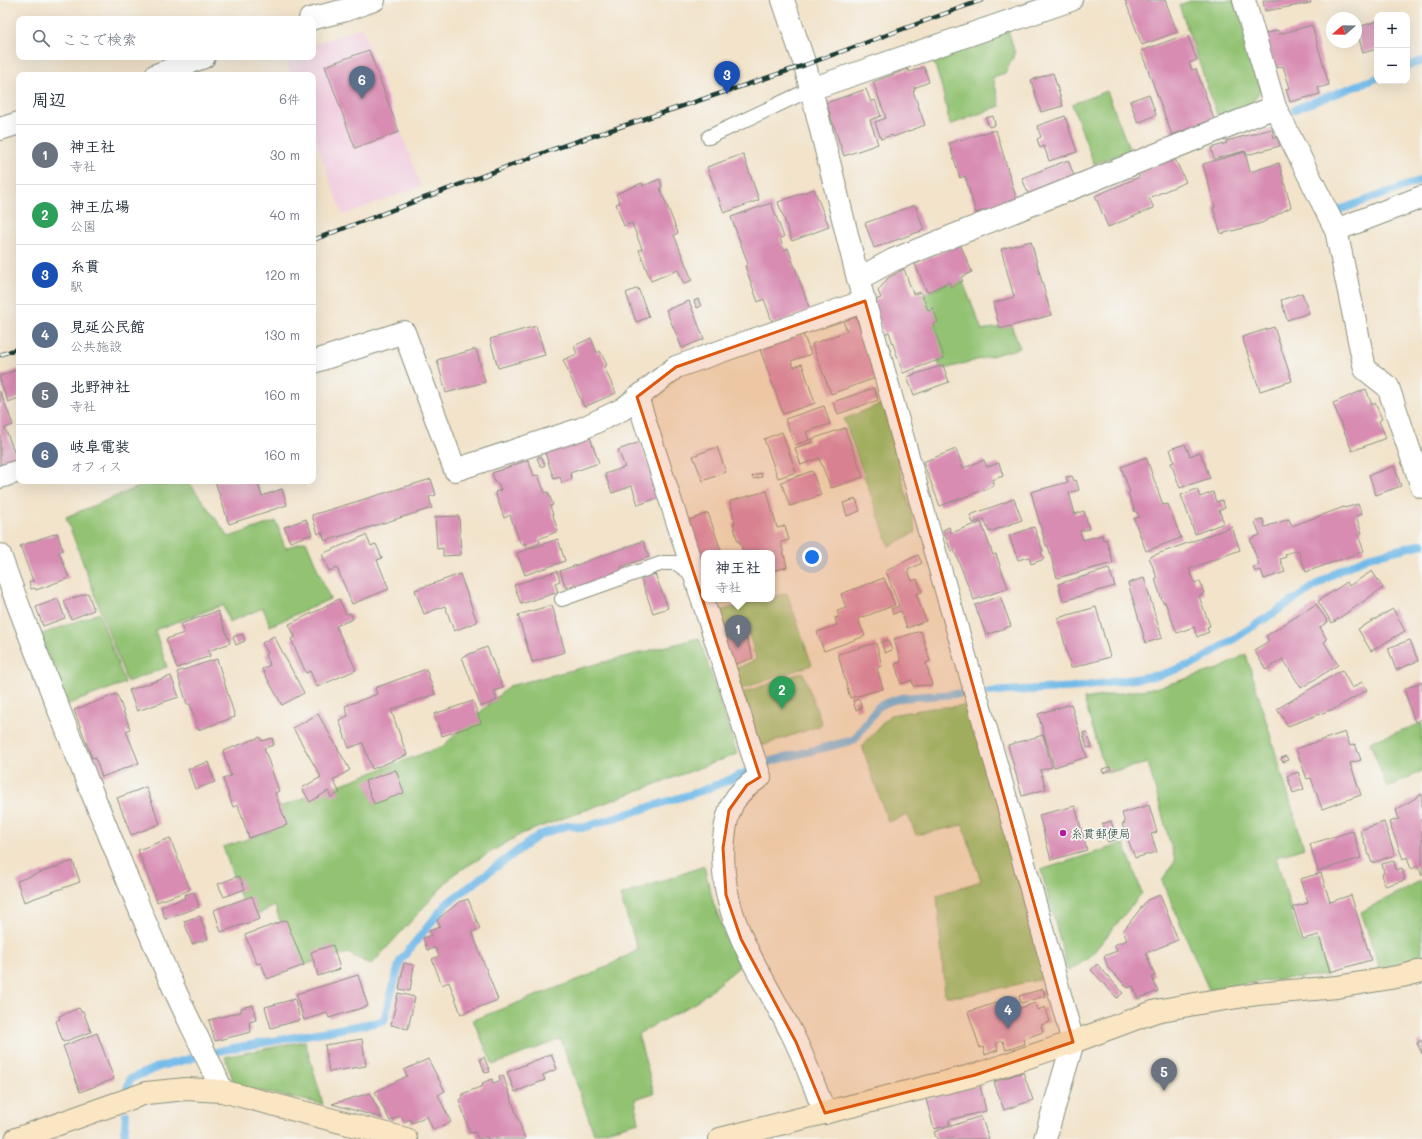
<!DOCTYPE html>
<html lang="ja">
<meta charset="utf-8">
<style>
body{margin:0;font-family:Mali,"Klee One",sans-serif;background:#f6f6f7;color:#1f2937}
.controls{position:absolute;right:12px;top:12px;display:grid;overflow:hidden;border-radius:8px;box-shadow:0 4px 16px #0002}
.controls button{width:36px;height:36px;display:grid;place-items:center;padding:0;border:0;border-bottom:1px solid #e0e1e3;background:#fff;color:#1f2937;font:20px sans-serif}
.compass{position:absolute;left:1326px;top:12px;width:36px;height:36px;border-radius:50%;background:#fff;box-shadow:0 4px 16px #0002;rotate:250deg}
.you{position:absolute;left:812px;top:557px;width:14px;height:14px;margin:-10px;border:3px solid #fff;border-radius:50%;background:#1a73e8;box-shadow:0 0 0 6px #1a73e833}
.badge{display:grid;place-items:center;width:26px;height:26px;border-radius:50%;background:#b5179e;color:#fff;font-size:13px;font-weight:700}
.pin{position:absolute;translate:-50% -33px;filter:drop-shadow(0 1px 2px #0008)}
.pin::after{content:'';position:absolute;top:21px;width:14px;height:12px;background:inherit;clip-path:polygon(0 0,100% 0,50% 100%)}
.popup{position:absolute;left:701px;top:550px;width:74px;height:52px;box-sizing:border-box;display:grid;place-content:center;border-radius:8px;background:#fff;filter:drop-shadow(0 1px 3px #0005);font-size:13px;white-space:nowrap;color:#747a83}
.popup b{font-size:15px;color:#1f2937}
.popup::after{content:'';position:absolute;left:50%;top:100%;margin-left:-8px;border:8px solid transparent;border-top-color:#fff}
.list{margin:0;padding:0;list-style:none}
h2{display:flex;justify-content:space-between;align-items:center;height:52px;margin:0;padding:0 16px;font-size:17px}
h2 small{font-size:13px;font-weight:400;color:#747a83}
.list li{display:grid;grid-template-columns:26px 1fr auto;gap:12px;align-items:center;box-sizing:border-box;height:60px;padding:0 16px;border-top:1px solid #e0e1e3}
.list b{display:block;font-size:15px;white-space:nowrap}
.list p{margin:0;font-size:13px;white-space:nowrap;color:#747a83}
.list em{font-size:13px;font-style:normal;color:#747a83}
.icon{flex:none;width:22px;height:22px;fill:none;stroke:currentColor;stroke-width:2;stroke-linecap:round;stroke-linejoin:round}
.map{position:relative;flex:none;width:1422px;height:1139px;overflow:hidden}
.search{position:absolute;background:#fff;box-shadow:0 4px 16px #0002;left:16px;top:16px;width:300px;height:44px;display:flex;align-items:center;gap:10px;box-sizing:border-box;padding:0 14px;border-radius:8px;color:#747a83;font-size:15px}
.panel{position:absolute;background:#fff;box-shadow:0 4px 16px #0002;left:16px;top:72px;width:300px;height:412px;border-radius:8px}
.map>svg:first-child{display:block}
.built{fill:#f2cfe1}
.green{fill:#92c272;stroke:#588053}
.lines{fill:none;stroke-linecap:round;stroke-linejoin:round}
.stream{stroke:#71bae9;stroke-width:8}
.building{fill:#d88cb2}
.service-casing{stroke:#88907f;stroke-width:16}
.minor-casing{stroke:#88907f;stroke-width:24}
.tertiary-casing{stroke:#88907f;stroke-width:24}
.secondary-casing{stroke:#88907f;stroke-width:24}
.service{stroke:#fff;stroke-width:14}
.minor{stroke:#fff;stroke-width:22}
.tertiary{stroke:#fff;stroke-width:22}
.secondary{stroke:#fbe6c4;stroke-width:22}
.rail-casing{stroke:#1f3d34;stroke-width:4.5}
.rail{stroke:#f6f6f2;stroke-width:3;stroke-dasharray:9;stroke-linecap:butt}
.marked{fill:#de580e;fill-opacity:0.2;stroke:#de580e;stroke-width:3;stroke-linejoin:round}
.poi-dot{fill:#b5179e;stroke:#f6f6f2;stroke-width:1.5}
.labels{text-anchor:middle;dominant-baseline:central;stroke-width:3.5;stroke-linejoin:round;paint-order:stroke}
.poi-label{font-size:12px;fill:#1f3d34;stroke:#f6f6f2;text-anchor:start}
</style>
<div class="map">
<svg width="1422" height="1139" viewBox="0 0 1422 1139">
<rect width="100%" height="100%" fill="#f6f6f2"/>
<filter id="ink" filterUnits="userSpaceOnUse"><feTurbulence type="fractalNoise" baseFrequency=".025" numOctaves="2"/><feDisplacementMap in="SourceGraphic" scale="8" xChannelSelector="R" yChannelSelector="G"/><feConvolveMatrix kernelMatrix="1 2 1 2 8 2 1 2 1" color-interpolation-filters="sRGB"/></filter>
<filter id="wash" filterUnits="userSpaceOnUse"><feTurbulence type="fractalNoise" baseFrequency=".012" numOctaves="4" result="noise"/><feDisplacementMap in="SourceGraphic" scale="16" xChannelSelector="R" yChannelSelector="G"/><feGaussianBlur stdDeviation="0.9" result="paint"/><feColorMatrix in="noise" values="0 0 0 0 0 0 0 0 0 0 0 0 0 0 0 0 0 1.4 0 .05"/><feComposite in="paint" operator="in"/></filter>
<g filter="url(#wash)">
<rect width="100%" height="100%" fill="#f2e3ca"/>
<path class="built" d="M362,27L421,186L343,215L313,134V75H291L285,57H313V45Z"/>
<path class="green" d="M1193,0H1236L1261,89L1250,106L1218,117L1179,5Z
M1008,29L1015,54L1005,73L993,77L1000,106L950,125L942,88L932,56Z
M1107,91L1130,151L1094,164L1072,104Z
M961,277L982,330L1011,325L1020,348L941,370L915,299Z
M883,403L916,532L889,546L844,419Z
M153,481H188L229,537L276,521L285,548L306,541L330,599L270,626L263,608L229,622L223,605L155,630L167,667L127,682L66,517Z
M787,593L812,665L741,689L734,670L756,659L747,628L722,632L716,612L763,599H772V597Z
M99,613L125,683L66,705L40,635Z
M699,638L737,754L521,834L454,874L371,965L348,953L295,967L275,906L248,919L223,847L272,831L264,813L443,746L509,686Z
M1246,654L1304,848L1276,857L1301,945L1318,940L1327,975L1272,980L1209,990L1162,881L1175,861L1148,763L1106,773L1084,699L1159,687L1221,668Z
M803,672L822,725L761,746L742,693Z
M972,705L1047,978L963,996H945L937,895L981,881L963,825L916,835L908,815L888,822L862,746L890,715L932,708Z
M1422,723V771L1387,788L1370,742Z
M1124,843L1142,893L1089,958L1068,971L1041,870Z
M704,866L714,905L739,967L695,1003L638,1034L654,1093L635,1099L639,1122L594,1134L561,1039L493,1065L473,1020L590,975L638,950L620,896Z
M1420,881L1422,889V957L1380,969L1361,912Z
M305,1041L323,1104L235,1086L225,1057Z"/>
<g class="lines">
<path class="stream" d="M1407,66L1422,61
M1295,109L1377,78
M1339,210L1422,180
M989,692L1080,687L1160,675L1198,662L1340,570L1368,557L1422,544
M127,1090L130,1079L158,1067L223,1050L384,1021L400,961L446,904L539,835L569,825L582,828L704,790L734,778L768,762L854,740L878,707L888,702L901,698L968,693
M124,1139L126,1115"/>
</g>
<g id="blocks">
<path class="building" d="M1125,0H1165L1177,32L1142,45Z
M1263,0H1310L1311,3L1265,11Z
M1377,21V49L1363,53L1356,28Z
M1312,25L1329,85L1318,88L1320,94L1290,102L1286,89L1290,88L1283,66L1274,68L1265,34L1278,30L1279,34Z
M1187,34L1197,60L1189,63L1192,70L1196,69L1214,119L1172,135L1141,51Z
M369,50L399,132L355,148L325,66Z
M924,67L929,82L914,88L915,90L913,91L925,125L893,137L892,135L881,139L875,122L886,118L873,82L908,69L909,72Z
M1053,73L1063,106L1041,112L1031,80Z
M866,89L871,102L875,100L881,116L870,120L878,144L844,156L826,103Z
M1149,94L1156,115L1138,123L1130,101Z
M993,116L995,125L989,127L986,118Z
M1065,116L1077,152L1049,161L1044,146L1040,148L1037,139L1041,137L1037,126Z
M1272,129L1274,138L1277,137L1280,146L1247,155L1245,151L1214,159L1211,148L1227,143L1226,141Z
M996,130L1017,201L976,213L965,176L960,178L949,143Z
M1245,152L1250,172L1279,163L1291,207L1262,223L1221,234L1213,208L1215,207L1203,164Z
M743,154L759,200L724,213L707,167Z
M1174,157L1186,182L1149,198L1154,208L1108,227L1095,196L1139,177L1138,173Z
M1068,160L1076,181L1030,198L1022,178Z
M660,179L662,187L660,188L678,233L674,235L692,280L684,284L678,270L651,281L639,250L642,249L632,223L624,226L616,204L620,203L616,194L642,183L643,186Z
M814,189L829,227L792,241L778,202Z
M771,203L784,237L780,238L784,250L788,248L810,310L773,324L764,299L758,302L745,266L748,264L731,217Z
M915,205L924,230L874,248L865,223Z
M1031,241L1051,315L1000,329L993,303L1014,297L1001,249Z
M960,244L972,272L961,277L963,281L951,287L949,282L927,292L915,264Z
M904,269L913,294L921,292L928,310L933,308L938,322L933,324L944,358L903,373L889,332L884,334L872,301L881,298L878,291L888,278Z
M638,288L649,317L636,322L626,293Z
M1302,293L1309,313L1287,320L1281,300Z
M698,299L701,306L697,308L694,301Z
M689,301L704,339L682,348L666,310Z
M856,317L878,377L831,394L812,344L847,331L843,321Z
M536,326L545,355L498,368L490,339Z
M1274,327L1292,381L1260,391L1242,337Z
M803,334L811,354L791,361L794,367L802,364L815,403L783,414L760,349Z
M591,338L597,353L600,351L607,365L604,367L616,393L584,407L563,360L577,354L574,346Z
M476,349L485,382L446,393L437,360Z
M943,365L949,382L914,395L907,377Z
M19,369V398L8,402L0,380V376Z
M874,388L878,400L838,414L833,402Z
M1366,389L1372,405L1375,403L1382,419L1379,421L1386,438L1352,451L1333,403Z
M0,391L13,425L5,428L18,462L0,469Z
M824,406L830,424L806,432L809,440L795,445L785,419Z
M845,428L863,477L831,488L819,458L801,465L795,448L813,442L812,439Z
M782,432L796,472L778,478L764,439Z
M590,437L599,463L570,473L572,479L562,483L560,477L554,479L545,453Z
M640,442L660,497L638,505L632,486L612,493L605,474L625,467L618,450Z
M1185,444L1190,456L1200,452L1210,478L1180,488L1171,463L1174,462L1170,449Z
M717,447L726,472L703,481L693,456Z
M956,449L963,468L984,460L987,467L999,463L1003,476L992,480L994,486L940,506L923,462Z
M541,456L545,465L541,467L537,458Z
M1146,457L1163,505L1168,504L1181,538L1146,551L1134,519L1139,517L1137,512H1135L1128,493L1130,492L1121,467Z
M528,460L534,476L538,475L545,493L548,492L553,505L550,506L558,531L539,539L540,543L527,548L525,543L521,545L510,515L504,518L495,492L501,490L498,483L496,484L492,473Z
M1394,466L1401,486L1376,495L1369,475Z
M812,471L821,495L790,506L781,482Z
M761,473L762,477L753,479L752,476Z
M1072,476L1074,481L1076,480L1079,490L1069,493L1075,514L1084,511L1089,529L1080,531L1083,540L1102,535L1103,540L1106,539L1113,563L1057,578L1048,546H1046L1031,492L1068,482L1066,477Z
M431,479L436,495L429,497L432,508L325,541L322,532L318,534L312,515Z
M215,481H257L262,496L282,489L287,505L229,524Z
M1197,489L1200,497L1213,492L1216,502L1222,500L1225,508L1219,510L1224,523L1195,534L1181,495Z
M767,491L777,528L785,526L789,540L781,542L787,567L772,571V553H743L740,542H738L733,524L735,523L730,501Z
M856,499L860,511L847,516L843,503Z
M1014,499L1022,520L989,532L984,519L973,523L970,515Z
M1358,504L1362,514L1356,516L1362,533L1358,535L1364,551L1306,572L1298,550L1285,554L1286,557L1280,559L1285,572L1264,579L1261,570L1255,572L1253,567L1259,565L1250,539L1260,535L1255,522L1263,519L1265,527L1289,519L1292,526L1344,507L1345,508Z
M708,513L722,553H704V563L699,565L684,522Z
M459,516L461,555L443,556V548L437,549L435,517Z
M306,519L312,534L290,542L284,527Z
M981,522L993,555L996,554L1008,588L974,600L954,550L951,551L943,530L949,527L951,533Z
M1034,527L1043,551L1041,552L1044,559L1031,564L1029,557L1018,560L1009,536Z
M1232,527L1240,550L1189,569L1195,583L1200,581L1204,594L1199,596L1210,626L1207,627L1209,632L1197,637L1194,627L1177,633L1165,602L1163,603L1155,579L1157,578L1149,557Z
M57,533L63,550L59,552L69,578L36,590L35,588L31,589L29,582L33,581L20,546Z
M366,535L371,546L376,544L382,558L377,560L389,589L352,604L337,568L329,571L322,554Z
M558,539L565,561L525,575L517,553Z
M643,541L649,557L621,567L623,573L577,589L575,584L566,588L560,571Z
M918,555L922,563L908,570L912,581L917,579L922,592L916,594L926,621L907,628L901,611L893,614L891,609L899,606L886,571Z
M1109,569L1115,586L1063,601L1058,584Z
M557,571L560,581L555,583L558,592L521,604L514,585Z
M1372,571L1383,588L1332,623L1318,601L1347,582L1349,586Z
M460,574L477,622L454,631L445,606L424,614L415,590Z
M655,574L668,608L653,613L641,579Z
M884,578L895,605L858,619L865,636L824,651L817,632L837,625L835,618L839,617L837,611L846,608L841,594Z
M1144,578L1162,638L1146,643L1128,583Z
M88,593L94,610L71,619L64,601Z
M1000,596L1011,626L986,635L975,605Z
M58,599L65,618L43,626L36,607Z
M339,599L346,614L350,613L353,619L336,626L356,670L317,687L310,671L306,673L291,639L295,637L289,624L323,608V607Z
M1316,604L1328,622L1320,627L1327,640L1324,642L1338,665L1301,688L1283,659L1266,670L1254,650L1269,641L1266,636Z
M552,605L565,652L532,662L518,615Z
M1096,607L1110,657L1071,668L1058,618Z
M1393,609L1405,631L1371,651L1358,629Z
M218,611L230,643L209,651L210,656L177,668L166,639L184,633L180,624Z
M744,631L753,658L731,666L722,638Z
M921,631L930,661L926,663L932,685L913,686L912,680L901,684L895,664L901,662L894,639Z
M242,634L245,641L236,645L233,637Z
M274,636L304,693L282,705L262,669L270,665L265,655L268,653L262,643Z
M888,640L892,650L885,653L881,642Z
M1410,640L1418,661L1396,670L1388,648Z
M876,643L882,666L877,668L883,689L850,698L838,654Z
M487,647L503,688L494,691L497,700L481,707L462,657Z
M217,659L235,717L198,730L190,704H187L177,672Z
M426,669L435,694L391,710L407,755L372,769L363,743L349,748L339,720L348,716L345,706L377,694L375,688Z
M1342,670L1352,688L1362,682L1367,690L1336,708L1288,726L1277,709Z
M171,676L179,697L137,711L129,690Z
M1422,682V719L1415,722L1404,689Z
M117,694L130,729L126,731L139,763L102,777L95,757L92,758L74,710Z
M859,699L862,708L856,710L853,701Z
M473,701L481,723L442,736L434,714Z
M1071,704L1087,757L1054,767L1038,714Z
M318,714L350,770L333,780L340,793L331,797L328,791L310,802L302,788L321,777L293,728Z
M1087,732L1092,747L1087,748L1083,733Z
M1345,732L1350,746L1355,744L1361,760L1350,763L1361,795L1322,809L1311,778L1307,779L1296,749Z
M1043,735L1052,767L1040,770L1046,789L1022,796L1008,745Z
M260,737L262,741L272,738L274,745L264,748L279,791L275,793L287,825L249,838L238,805L233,807L223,779L231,776L223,751Z
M1286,756L1288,760L1283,762L1281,758Z
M208,762L215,782L195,789L188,769Z
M1110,767L1111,770L1103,773L1102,769Z
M396,770L404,793L374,804L365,781Z
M1298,772L1304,789L1293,793L1287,776Z
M146,787L160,824L131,835L117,798Z
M1422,794V876L1418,866L1411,869L1407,857L1403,859L1389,822L1399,819L1396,810Z
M1149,805L1157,832L1151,834L1157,852L1135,858L1122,824L1125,823L1122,813Z
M1075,806L1087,850L1051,860L1039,815Z
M1111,821L1117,839L1108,842L1102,824Z
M1384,822L1395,855L1372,863L1360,830Z
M1353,831L1361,858L1318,871L1310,844Z
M170,838L190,890L157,902L138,850Z
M73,861L80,882L24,902L17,881Z
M1394,861L1396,870L1402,868L1405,880L1385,886L1382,874L1384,873L1382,864Z
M1321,873L1330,902L1351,895L1371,960L1330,972L1319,935L1303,939L1293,907L1308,903L1300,879Z
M239,876L245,889L224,897L218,884Z
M194,892L199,907L165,919L161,907L185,898L184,895Z
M1160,895L1178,940L1146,953L1155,976L1152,977L1158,991L1138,999L1133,986L1128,988L1108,968L1104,956L1117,951L1114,945L1127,940L1123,931L1147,900Z
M252,896L260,919L221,932L214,910Z
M468,899L480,929L472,932L498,1000L461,1014L449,982L442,985L432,959L439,956L435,948L427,950L423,938L431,935L429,931L440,927L437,920L459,902Z
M200,916L208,939L192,944L184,921Z
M286,920L304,965L267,979L261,963L257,964L245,935Z
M333,945L340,969L318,976L311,952Z
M404,963L414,965L410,991L399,989Z
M1097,964L1123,993L1117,998L1091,970Z
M358,975L368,1006L329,1018L327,1013L304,1020L296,994Z
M1043,989L1045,996L1021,1003L1019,996Z
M398,993L415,997L408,1029L391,1025Z
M1014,997L1018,1009L1035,1003L1038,1010L1045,1007L1050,1022L1041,1025L1043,1032L1023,1039L1025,1044L1006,1050L1003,1041L996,1043L998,1050L985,1055L983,1047L980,1048L968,1012Z
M295,999L300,1020L271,1028L265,1007Z
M253,1005L256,1020L249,1022L251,1032L215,1041L209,1020L241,1012V1008Z
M79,1008L81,1012L83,1011L91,1032L63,1042L56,1021L60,1019L59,1016Z
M97,1033L114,1079L80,1092L63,1046Z
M362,1039L366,1066L329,1072L325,1045Z
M1422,1040V1054L1417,1043Z
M551,1054L557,1069L543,1075L545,1080L515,1092L507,1072Z
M484,1057L490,1072L485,1073L480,1059Z
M428,1059L445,1091L438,1095L451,1122L433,1130L427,1116L412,1123L410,1119L404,1122L401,1116L390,1121L375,1092L407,1076L404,1070Z
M1023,1072L1033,1100L1004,1110L994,1082Z
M503,1075L525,1139H488L487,1137L478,1139L475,1132L470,1133L459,1100L463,1098L462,1094L483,1086L482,1083L492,1079L493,1083L500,1081L499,1076Z
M980,1085L986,1111L949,1120L950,1125L934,1129L926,1099Z
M370,1093L382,1118L332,1104Z
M981,1116L989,1139H937L934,1132Z"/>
</g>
</g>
<g filter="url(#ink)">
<use href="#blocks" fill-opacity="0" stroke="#88907f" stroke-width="1"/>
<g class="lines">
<g class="service-casing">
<path id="service" d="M709,137L811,89
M562,599L663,563H676L695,576"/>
</g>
<g class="minor-casing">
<path id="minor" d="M783,0L805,65L858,279L931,538L1011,816L1073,1042L1045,1139
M1244,0L1275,107L1336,230L1365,369L1388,387L1422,487
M811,89L1071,0
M1336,230L1422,197
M858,279L893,260L1275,107
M313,362L404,332L455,470L581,429L623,409L676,367L865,301
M637,397L760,777C733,794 727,808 724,839C716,920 764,974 796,1042C807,1065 815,1089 825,1113
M0,477L19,471
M0,555C27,632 58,707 88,783C116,850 142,918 172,984C188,1020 207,1055 222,1091"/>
</g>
<g class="tertiary-casing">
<path id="tertiary" d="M310,19L346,10L374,0
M156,75L204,57
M0,129L19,123"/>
</g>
<g class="secondary-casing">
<path id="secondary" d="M16,1139L146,1093L186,1089L222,1091L406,1139
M720,1139L975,1075L1073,1042L1156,1011L1200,1003L1258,994L1337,987L1402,976L1422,971"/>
</g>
<use href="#service" class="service"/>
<use href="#minor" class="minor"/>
<use href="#tertiary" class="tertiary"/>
<use href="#secondary" class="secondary"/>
<g class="rail-casing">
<path id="rail" d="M313,240L551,150L805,65L982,0
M0,355L19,348"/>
</g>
<use href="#rail" class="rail"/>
</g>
</g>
<path class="marked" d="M865,301L1073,1042L975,1075L825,1113L796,1042L741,939L726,895L723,848L729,810L747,785L760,777L637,397L676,367Z"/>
<circle class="poi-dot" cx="1063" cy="833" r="4"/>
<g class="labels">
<g class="poi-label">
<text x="1071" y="833">糸貫郵便局</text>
</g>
</g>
</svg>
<div class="controls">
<button>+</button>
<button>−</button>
</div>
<svg class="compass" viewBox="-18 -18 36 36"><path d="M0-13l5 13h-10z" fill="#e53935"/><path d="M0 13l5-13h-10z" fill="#747a83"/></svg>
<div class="you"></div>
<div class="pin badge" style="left:738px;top:648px;background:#6b7280">1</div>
<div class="popup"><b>神王社</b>寺社</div>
<div class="pin badge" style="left:782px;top:709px;background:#2e9e5b">2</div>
<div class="pin badge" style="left:727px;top:94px;background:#1a4fb4">3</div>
<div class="pin badge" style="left:1008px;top:1029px;background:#5c6f8a">4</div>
<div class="pin badge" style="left:1164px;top:1091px;background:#6b7280">5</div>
<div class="pin badge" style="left:362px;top:99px;background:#5c6f8a">6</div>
<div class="search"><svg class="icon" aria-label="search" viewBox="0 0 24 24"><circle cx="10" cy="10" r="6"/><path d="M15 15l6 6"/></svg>ここで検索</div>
<section class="panel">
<h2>周辺<small>6件</small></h2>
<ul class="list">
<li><span class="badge" style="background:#6b7280">1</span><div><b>神王社</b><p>寺社</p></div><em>30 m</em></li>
<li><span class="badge" style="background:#2e9e5b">2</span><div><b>神王広場</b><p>公園</p></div><em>40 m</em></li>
<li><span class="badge" style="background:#1a4fb4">3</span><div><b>糸貫</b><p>駅</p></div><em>120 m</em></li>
<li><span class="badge" style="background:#5c6f8a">4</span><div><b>見延公民館</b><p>公共施設</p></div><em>130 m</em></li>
<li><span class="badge" style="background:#6b7280">5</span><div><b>北野神社</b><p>寺社</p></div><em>160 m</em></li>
<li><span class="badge" style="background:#5c6f8a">6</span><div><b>岐阜電装</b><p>オフィス</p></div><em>160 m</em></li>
</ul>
</section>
</div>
